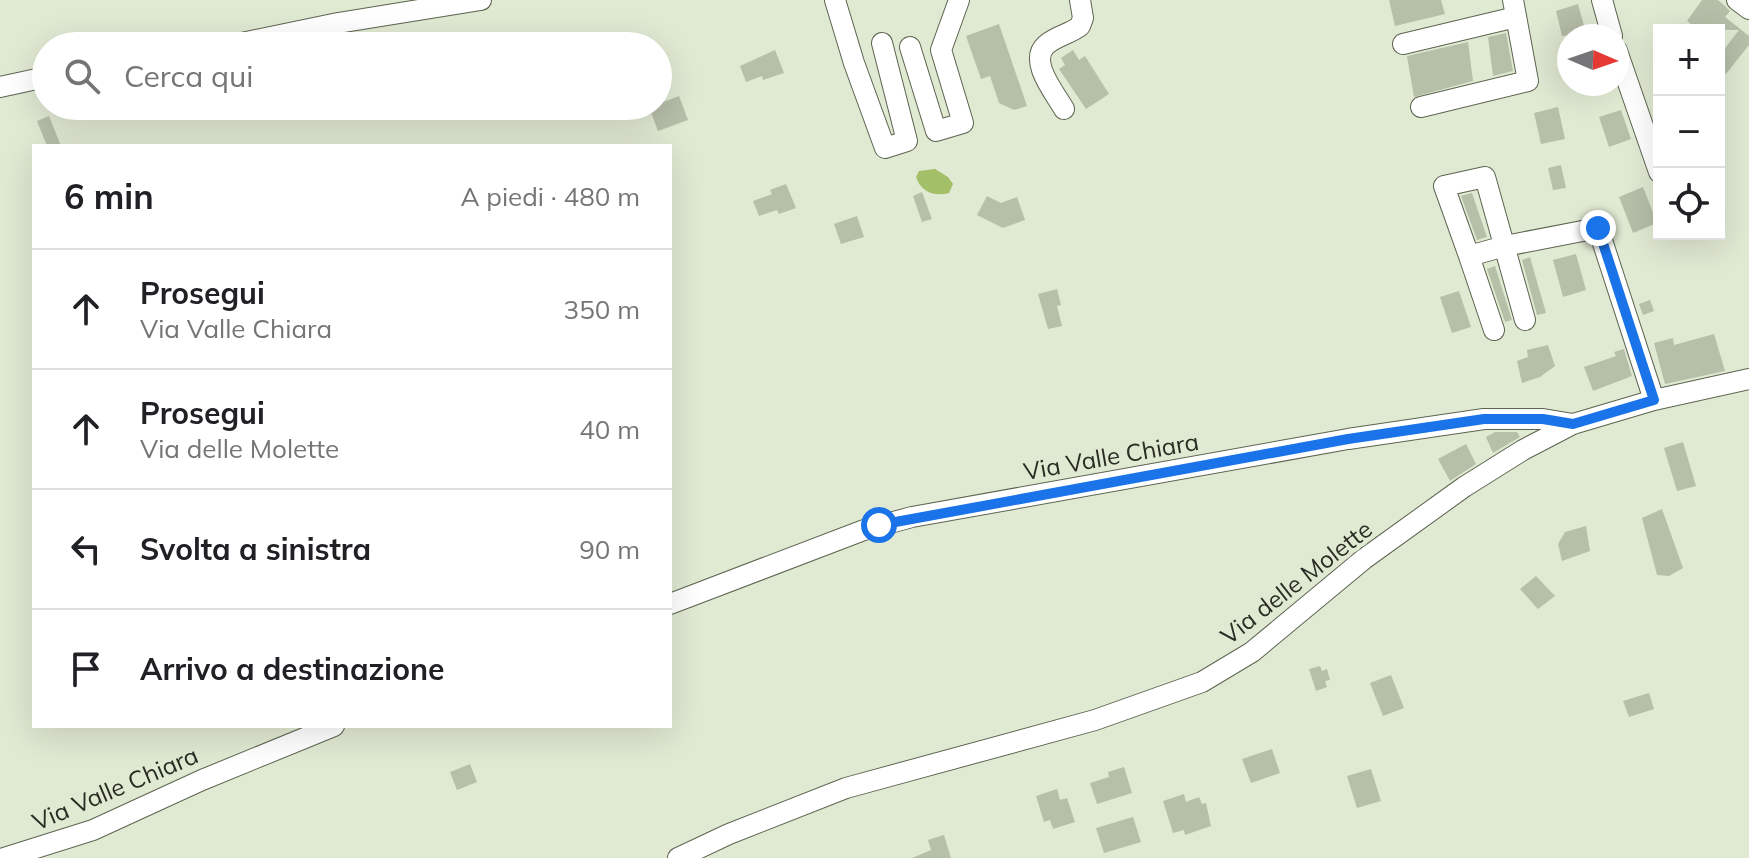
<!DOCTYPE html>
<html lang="it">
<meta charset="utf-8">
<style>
body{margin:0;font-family:Mulish,sans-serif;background:#f6f6f6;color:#202124}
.controls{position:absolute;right:24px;top:24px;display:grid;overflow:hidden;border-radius:0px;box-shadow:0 8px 32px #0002}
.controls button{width:72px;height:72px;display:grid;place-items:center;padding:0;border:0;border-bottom:2px solid #e0e0e0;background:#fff;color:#202124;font:40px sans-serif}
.compass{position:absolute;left:1557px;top:24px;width:72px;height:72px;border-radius:50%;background:#fff;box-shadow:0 8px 32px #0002;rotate:92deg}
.stop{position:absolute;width:24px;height:24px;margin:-18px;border:6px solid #1a73e8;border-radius:50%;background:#fff}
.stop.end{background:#1a73e8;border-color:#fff;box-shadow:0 2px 8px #0008}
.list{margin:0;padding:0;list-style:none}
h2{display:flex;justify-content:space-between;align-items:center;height:104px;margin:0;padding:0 32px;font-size:34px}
h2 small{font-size:26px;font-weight:400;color:#757577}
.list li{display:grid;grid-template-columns:52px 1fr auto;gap:24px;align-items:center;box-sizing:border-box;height:120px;padding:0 32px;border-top:2px solid #e0e0e0}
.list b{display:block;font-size:30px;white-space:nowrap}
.list p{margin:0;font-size:26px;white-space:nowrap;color:#757577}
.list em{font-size:26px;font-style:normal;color:#757577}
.icon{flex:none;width:44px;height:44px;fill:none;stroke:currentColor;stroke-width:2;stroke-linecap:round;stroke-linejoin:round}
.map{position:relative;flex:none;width:1749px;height:858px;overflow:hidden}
.search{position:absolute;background:#fff;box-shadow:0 8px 32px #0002;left:32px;top:32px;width:640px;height:88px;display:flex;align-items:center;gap:20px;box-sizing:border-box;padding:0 28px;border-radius:44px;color:#757577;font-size:30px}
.panel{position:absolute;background:#fff;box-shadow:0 8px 32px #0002;left:32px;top:144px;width:640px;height:584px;border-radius:0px}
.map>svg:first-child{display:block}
.water{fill:#a3bf67}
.building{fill:#b6bfa8}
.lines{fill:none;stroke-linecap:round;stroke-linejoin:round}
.minor-casing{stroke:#5c6450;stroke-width:22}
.minor{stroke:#fff;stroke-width:20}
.route{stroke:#1a73e8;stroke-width:10}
.labels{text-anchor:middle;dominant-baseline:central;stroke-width:8;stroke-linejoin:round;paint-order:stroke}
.street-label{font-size:24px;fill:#282c23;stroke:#e0e9d2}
</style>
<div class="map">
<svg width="1749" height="858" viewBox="0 0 1749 858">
<rect width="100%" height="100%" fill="#e0e9d2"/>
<path class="water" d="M935,169L948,177L953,184L949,193C934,197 921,192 916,177L919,171Z"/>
<path class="building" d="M1389,0H1441L1445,14L1395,26Z
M1702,0H1718L1725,6L1730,11L1725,17L1749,36V45L1726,74L1719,68V56L1739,30H1699L1687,21Z
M1578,4L1586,33L1562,36L1556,11Z
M999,24L1027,106L1014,110L999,103L990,76L981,79L966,36Z
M1506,33L1513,71L1493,76L1488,37Z
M1468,42L1473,81L1414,97L1407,56Z
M775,50L784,73L763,80L762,76L746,82L740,66Z
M1073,50L1079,60L1085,56L1109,94L1086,109L1059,69L1065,65L1061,58Z
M679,96L688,120L658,131L649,107L658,106V104Z
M1558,107L1565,139L1541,144L1534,113Z
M1621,110L1631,139L1609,147L1599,117Z
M49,116L61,146H47L37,121Z
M1561,165L1566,188L1553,190L1548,168Z
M786,184L796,208L779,214L777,210L759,216L753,201L772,194L770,190Z
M1643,187L1657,223L1633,233L1619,197Z
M922,192L932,219L922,222L913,196Z
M1472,193L1487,237L1477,240L1461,196Z
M987,196L1001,203L1017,197L1025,220L1003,228L977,215Z
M857,216L864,237L841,244L834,224Z
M1576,254L1586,290L1563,297L1553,260Z
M1530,257L1546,313L1537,315L1522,260Z
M1495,266L1512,320L1505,322L1487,269Z
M1057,289L1061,305L1057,306L1062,326L1048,329L1038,294Z
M1459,291L1471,327L1452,333L1440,297Z
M1650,300L1654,311L1643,315L1639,304Z
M1714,334L1725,371L1665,384L1654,343L1673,338L1674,345Z
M1548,345L1555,366L1540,377L1522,383L1517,361L1528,357L1527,350Z
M1624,349L1632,376L1593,391L1584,367L1616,356L1614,352Z
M1495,432H1517L1520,437L1493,453L1486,437Z
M1683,442L1696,486L1677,491L1664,448Z
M1466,444L1476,464L1450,481L1438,459Z
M1662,509L1683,568L1669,576L1657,575L1642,518Z
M1586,526L1590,551L1562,561L1558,544L1565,532Z
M1536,576L1555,596L1538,609L1520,589Z
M1320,666L1322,671L1327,669L1330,680L1325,681L1327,687L1316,691L1309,669Z
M1391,675L1404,708L1383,716L1370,683Z
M1649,693L1654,709L1629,717L1623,701Z
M1272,749L1280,773L1251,783L1242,759Z
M470,764L477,782L457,790L450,772Z
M1124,767L1132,793L1097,804L1090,783L1109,777L1108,772Z
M1371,769L1381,801L1357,808L1347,776Z
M1057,789L1060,800L1067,798L1075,822L1053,829L1050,820L1044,822L1036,796Z
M1184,794L1186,802L1199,797L1202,804L1206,803L1211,826L1185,835L1184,830L1173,833L1163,801Z
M1133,817L1141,842L1104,853L1096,828Z
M944,835L951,858H912L931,850L928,840Z"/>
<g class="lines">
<g class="minor-casing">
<path id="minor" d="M835,0L854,63L885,148L907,141L882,43
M1602,0L1612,36
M1737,0L1749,9
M1403,44L1516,17
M227,46L338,23L481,0
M910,47L936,131L963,123L941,50L959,0
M1617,51L1659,172
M0,87L46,77
M1421,107L1528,81L1513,0
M1064,109C1055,93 1028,61 1046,45C1056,36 1070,34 1080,26L1083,18L1080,0
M1469,256L1444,186L1485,177L1525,320
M1494,330L1469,256L1505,246L1598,228L1654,400
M670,604L864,530L912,517L1348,439L1484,419H1543L1573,424
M4,858L93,830L202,780L334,726
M678,858L729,834L846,788L1095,720L1202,682L1252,652L1364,559L1464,487L1523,450L1573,424L1654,400L1749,379"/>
</g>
<use href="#minor" class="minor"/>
</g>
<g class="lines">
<path class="route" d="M879,525L1348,439L1484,419H1543L1573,424L1654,400L1598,228"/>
</g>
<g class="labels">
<g class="street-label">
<text transform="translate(1111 456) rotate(-10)">Via Valle Chiara</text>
<text transform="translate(1296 582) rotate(-38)">Via delle Molette</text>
<text transform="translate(115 788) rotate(-23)">Via Valle Chiara</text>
</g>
</g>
</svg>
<div class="controls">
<button>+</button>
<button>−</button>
<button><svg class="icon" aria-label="locate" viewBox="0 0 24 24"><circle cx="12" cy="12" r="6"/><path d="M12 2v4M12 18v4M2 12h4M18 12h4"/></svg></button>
</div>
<svg class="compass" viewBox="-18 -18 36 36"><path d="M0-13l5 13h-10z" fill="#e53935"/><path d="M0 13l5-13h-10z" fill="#757577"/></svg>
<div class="stop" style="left:879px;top:525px"></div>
<div class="stop end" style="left:1598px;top:228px"></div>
<div class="search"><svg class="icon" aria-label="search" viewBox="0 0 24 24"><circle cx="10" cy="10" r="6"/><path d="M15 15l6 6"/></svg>Cerca qui</div>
<section class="panel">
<h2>6 min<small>A piedi · 480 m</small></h2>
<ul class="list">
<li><svg class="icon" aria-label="ahead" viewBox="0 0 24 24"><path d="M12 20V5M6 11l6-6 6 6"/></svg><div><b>Prosegui</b><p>Via Valle Chiara</p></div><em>350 m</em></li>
<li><svg class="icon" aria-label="ahead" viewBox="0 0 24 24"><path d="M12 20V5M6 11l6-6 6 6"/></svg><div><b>Prosegui</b><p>Via delle Molette</p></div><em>40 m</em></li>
<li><svg class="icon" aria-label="left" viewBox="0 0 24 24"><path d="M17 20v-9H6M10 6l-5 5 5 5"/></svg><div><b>Svolta a sinistra</b></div><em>90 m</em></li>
<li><svg class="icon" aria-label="arrive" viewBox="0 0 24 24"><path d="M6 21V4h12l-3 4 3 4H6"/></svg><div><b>Arrivo a destinazione</b></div></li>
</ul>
</section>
</div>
